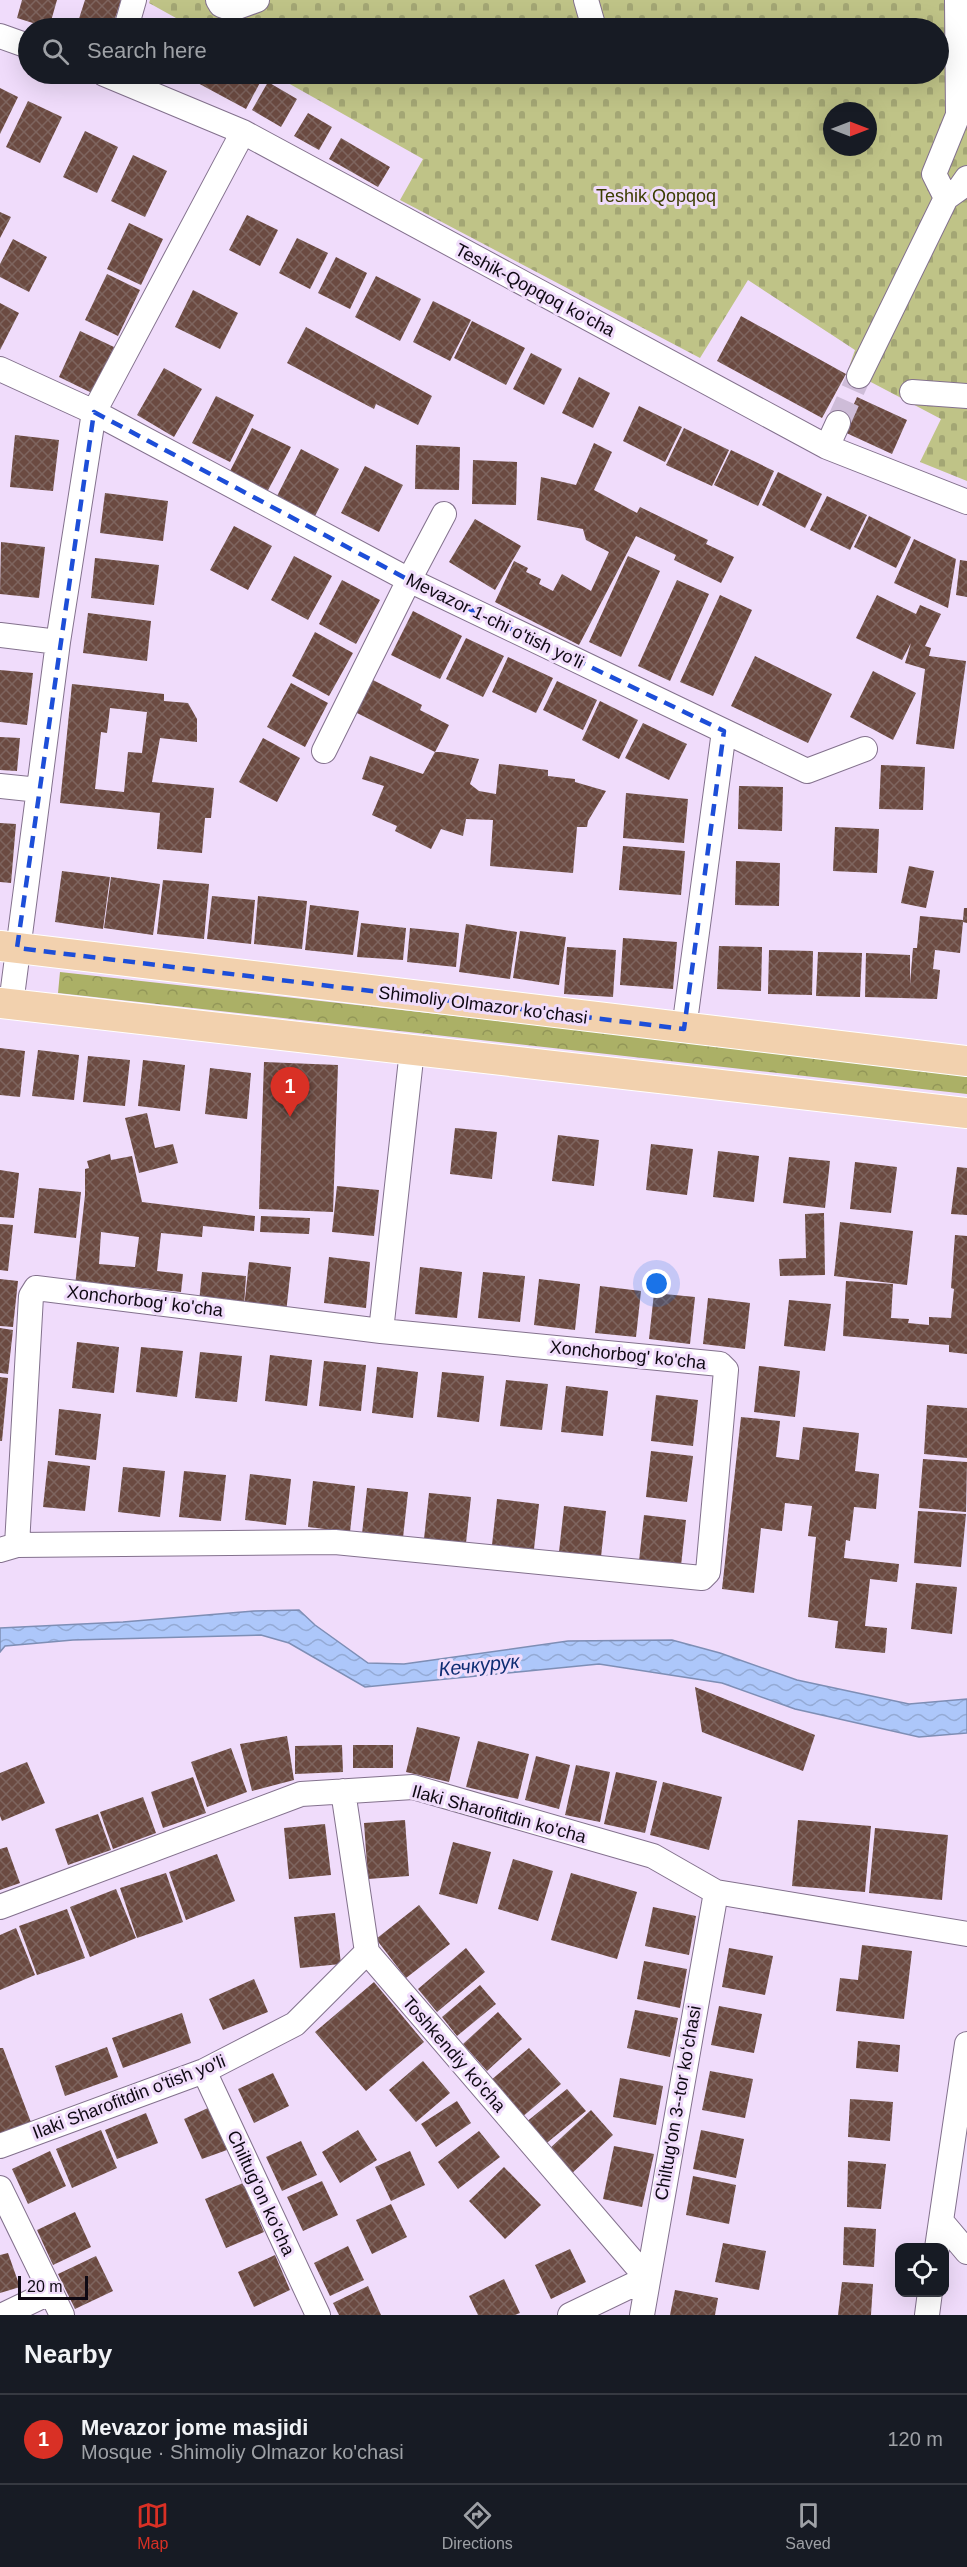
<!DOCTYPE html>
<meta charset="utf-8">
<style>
body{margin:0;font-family:Helvetica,sans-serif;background:#242831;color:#f1f3f6}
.controls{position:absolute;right:18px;bottom:18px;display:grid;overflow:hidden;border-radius:12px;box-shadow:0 6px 24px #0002}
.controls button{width:54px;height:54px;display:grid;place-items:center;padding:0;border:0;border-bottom:2px solid #363941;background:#171b24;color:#f1f3f6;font:30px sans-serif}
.compass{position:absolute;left:823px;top:102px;width:54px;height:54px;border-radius:50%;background:#171b24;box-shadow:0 6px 24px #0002;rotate:90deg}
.scale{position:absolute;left:18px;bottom:15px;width:70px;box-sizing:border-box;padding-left:6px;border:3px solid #0f0913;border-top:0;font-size:16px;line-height:21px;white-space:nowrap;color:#0f0913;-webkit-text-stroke:4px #f0dcfb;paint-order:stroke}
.you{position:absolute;left:657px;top:1284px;width:21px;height:21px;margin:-15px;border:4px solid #fff;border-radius:50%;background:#1a73e8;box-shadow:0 0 0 9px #1a73e833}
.badge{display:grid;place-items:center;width:39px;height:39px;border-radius:50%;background:#d93025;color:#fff;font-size:20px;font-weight:700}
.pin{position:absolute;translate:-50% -50px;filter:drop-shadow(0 2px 3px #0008)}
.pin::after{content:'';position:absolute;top:32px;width:21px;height:18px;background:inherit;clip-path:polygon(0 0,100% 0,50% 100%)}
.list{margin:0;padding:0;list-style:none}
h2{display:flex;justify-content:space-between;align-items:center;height:78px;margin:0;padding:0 24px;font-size:26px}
h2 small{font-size:20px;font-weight:400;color:#9ea1a6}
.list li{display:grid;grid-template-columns:39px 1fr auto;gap:18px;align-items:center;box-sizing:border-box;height:90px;padding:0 24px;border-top:2px solid #363941}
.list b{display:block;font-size:22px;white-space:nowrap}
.list p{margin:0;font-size:20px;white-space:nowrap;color:#9ea1a6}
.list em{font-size:20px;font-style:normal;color:#9ea1a6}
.icon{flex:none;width:33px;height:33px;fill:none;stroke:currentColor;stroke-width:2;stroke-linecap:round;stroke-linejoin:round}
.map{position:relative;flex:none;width:967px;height:2315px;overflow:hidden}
.search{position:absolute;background:#171b24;box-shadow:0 6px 24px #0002;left:18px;right:18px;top:18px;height:66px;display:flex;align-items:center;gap:15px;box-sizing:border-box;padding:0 21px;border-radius:33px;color:#9ea1a6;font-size:22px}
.sheet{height:168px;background:#171b24}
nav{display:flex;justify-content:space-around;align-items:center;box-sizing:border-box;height:84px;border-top:2px solid #363941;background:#171b24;font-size:16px;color:#9ea1a6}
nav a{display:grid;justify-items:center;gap:3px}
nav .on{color:#d93025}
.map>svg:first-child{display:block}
.forest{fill:url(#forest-crowns)}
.cemetery{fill:url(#cemetery-stones);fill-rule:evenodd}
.water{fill:url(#water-waves);stroke:#7e8eb5;stroke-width:1.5}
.building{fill:url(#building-cross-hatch);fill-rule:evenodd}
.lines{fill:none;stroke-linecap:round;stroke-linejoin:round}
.minor-tunnel{stroke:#cebcd8;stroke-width:24;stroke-dasharray:24 12;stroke-linecap:butt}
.minor-casing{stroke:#83718d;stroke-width:26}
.major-casing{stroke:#fff;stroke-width:32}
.minor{stroke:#fff;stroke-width:24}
.major{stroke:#f2d1ae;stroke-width:30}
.marked{fill:none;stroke:#1d4ed8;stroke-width:4.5;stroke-dasharray:12 8;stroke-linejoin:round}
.labels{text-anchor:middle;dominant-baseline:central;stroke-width:6;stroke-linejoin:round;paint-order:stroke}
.park-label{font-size:18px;fill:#3b3d00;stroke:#f0dcfb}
.street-label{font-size:18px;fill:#0f0913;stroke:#f0dcfb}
.water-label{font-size:20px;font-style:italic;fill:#0e2d73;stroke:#f0dcfb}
</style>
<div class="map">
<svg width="967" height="2315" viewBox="0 0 967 2315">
<defs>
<pattern id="forest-crowns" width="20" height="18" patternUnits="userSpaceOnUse" patternTransform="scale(1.5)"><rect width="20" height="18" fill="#abb066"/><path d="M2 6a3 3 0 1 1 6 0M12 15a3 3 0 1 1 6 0" fill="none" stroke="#929658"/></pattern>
<pattern id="cemetery-stones" width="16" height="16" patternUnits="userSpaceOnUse" patternTransform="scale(1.5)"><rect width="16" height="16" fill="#bfc387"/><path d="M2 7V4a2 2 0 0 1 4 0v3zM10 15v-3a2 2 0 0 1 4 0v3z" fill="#a3a674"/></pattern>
<pattern id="water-waves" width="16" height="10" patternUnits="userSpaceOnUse" patternTransform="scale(1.5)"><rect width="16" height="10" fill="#adc7fa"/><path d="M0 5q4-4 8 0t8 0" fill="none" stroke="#94aad5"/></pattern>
<pattern id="building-cross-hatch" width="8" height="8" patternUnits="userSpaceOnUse" patternTransform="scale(1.5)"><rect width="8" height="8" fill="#6b4a41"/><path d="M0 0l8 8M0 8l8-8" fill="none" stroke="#7e655f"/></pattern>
</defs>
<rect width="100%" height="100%" fill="#f0dcfb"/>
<path class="forest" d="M60,972L967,1073V1094L58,993Z"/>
<path class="cemetery" d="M150,0H967V481L920,462L941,419L848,370L855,350L748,280L700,358L400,200L423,159L272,74H938V28H194L149,3ZM832,111H868V147H832Z"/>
<path class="water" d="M299,1610L315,1625L368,1663L404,1664L568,1641L672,1640L720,1653L797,1680L909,1704L967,1699V1733L919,1737L795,1709L722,1683L599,1664L365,1687L289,1643L261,1635L73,1640L5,1646L0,1652V1628L123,1622L254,1611Z"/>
<path class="building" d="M22,0H57L49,28L17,18Z
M85,0H121L112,28H76Z
M181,74H216L231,82L236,74L264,75L246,109Z
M268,82L297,99L281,127L252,110Z
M0,88L18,97L0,134Z
M28,101L62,117L40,163L6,147Z
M308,113L332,127L319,150L294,136Z
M85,131L118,147L97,193L63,177Z
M341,138L390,167L378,187L329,159Z
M133,155L167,171L145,217L111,201Z
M0,212L11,217L0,238Z
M247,215L278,230L260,266L229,250Z
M129,223L163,239L141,285L107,269Z
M297,238L328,253L310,289L279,273Z
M13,239L47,257L29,292L0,277V264Z
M336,257L367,273L350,309L318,293Z
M107,274L140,290L118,336L85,320Z
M376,276L421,299L400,341L355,317Z
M193,290L238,313L220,349L175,327Z
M433,301L471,320L450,361L413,342Z
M0,303L19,313L0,350Z
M741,316L846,374L822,418L717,361Z
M472,321L525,348L506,385L454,358Z
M306,327L432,396L418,425L376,404L374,409L287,363Z
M80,331L114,347L92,393L59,377Z
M531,353L562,369L544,405L513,389Z
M164,368L202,389L174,437L137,415Z
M579,377L610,393L593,428L562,413Z
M216,396L254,415L230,462L192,443Z
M857,397L907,420L892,454L842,431Z
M639,406L682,427L665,462L623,441Z
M252,428L291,447L266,494L228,475Z
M684,428L729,450L712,486L666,465Z
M15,435L59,440L53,491L10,487Z
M594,443L612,452L594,490L637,513L640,507L708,540L706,544L734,557L721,583L674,560L676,555L636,536L579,645L495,602L514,561L528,568L526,572L541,579L539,584L553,591L562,574L591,591L609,552L586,540L583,529L537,520L541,477L576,485Z
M416,445L460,447L459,490L415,489Z
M301,449L339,469L315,516L277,496Z
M731,450L774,471L758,506L714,485Z
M473,460L517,462L516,505L472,504Z
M365,466L403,485L379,532L341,513Z
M778,472L822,494L805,528L762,505Z
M105,493L168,501L163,541L100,533Z
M827,496L867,515L850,550L810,530Z
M869,516L911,537L896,568L854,547Z
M475,519L521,546L495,590L449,562Z
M234,526L272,546L248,590L210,570Z
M914,539L956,559L948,608L894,583Z
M1,542L45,547L39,598L0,594Z
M294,556L332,576L308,620L271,600Z
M628,556L660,571L621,657L589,642Z
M95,558L159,565L154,605L91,598Z
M960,560L967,561V597L956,595Z
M342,580L380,600L356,644L319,624Z
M677,580L709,594L670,681L638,666Z
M720,595L752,610L713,696L680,682Z
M877,595L916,614L920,605L941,614L925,646L931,648L929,656L966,661L954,749L916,744L925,669L905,663L911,643L902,660L856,638Z
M413,611L462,636L440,679L391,655Z
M88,613L151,621L147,661L83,653Z
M315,632L353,653L329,696L292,676Z
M466,638L504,656L483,697L446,679Z
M755,656L832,694L808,743L731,706Z
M508,657L553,678L536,713L492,692Z
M0,670L33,673L27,725L0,722Z
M873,671L916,693L893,740L850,717Z
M371,679L422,705L420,710L449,725L435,752L355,712Z
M557,681L597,700L583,730L543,710Z
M291,683L328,703L305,747L267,727Z
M72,684L164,694V701L188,703L197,719V742L160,738L152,782L214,788L211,818H205L202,853L157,849L160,813L60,803ZM110,708L147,712L142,753L128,752L124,792L95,789L101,732L107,733Z
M600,701L638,720L619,759L582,740Z
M643,723L687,744L669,780L625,758Z
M0,737L20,738L17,771L0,770Z
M263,738L300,758L277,802L239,782Z
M435,752H441L479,759L470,784L479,791L496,794L499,764L548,770V776L575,779V782L606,791L588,821L587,827H577L573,873L490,866L493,820L466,819L463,836L441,829L431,849L395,831L397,826L372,815L384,786L362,779L370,756L423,774Z
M881,765L925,767L923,810L879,809Z
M739,786L783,787L782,831L738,829Z
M626,793L688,799L684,843L623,838Z
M0,823L16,824L11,883L0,882Z
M835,827L879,829L877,873L833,871Z
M623,846L685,851L681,895L619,890Z
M736,861L780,863L779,906L735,905Z
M909,866L934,871L926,908L901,903Z
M62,871L110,877L103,929L55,922Z
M111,877L160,884L153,935L104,928Z
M163,880L209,884L204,939L157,934Z
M212,896L255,900L251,944L207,939Z
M258,896L307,901L302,949L254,944Z
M310,905L359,911L353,955L305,950Z
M964,908H967V923L963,922L960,953L935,950L933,969L940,970L937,999L865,997L866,953L910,955V984L913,948H917L920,916L963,920Z
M361,923L406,928L403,960L357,957Z
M466,924L517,932L510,979L459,972Z
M410,928L459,933L456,967L407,962Z
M520,931L566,937L559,985L513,978Z
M623,938L677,942L673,989L620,985Z
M719,946L762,947L761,991L717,989Z
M567,947L616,950L613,997L564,994Z
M769,950L813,951L812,995L768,994Z
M818,952L862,953L860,997L816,996Z
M0,1048L25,1051L20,1097L0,1095Z
M38,1050L79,1055L74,1100L32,1096Z
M88,1056L130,1060L125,1106L83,1102Z
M143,1060L185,1065L180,1111L138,1106Z
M264,1062L338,1065L333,1212L259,1209Z
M210,1068L251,1073L247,1119L205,1114Z
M147,1113L155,1148L173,1144L178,1163L139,1173L125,1118Z
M455,1128L497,1132L492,1179L450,1174Z
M558,1135L599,1140L594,1186L552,1181Z
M651,1144L693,1149L687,1195L646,1190Z
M718,1151L759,1156L754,1202L713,1197Z
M110,1154L111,1160L132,1156L142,1202L255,1216L254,1231L203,1226L202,1237L161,1233L157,1271L183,1274L181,1292L133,1287L132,1291L75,1286L85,1195V1169L89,1168L87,1161ZM101,1232L139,1237L135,1267L99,1264Z
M789,1157L830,1161L825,1208L783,1203Z
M855,1162L897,1167L891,1213L850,1209Z
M957,1167L967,1168V1215L951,1214Z
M0,1170L19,1173L14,1218L0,1217Z
M337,1186L379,1190L374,1236L332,1232Z
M39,1188L81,1192L76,1238L34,1233Z
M824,1213L825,1275L780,1276L779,1259L806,1258L805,1214Z
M261,1216L310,1218L309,1234L260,1232Z
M840,1222L913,1231L907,1285L834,1276Z
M0,1224L13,1225L8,1271L0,1270Z
M955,1235L967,1236V1354L949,1352V1345L843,1336L846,1281L893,1284L891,1318L909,1319L908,1323L929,1325V1317L951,1318L954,1289L951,1288Z
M329,1257L370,1262L366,1308L324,1303Z
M249,1262L291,1267L286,1313L244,1308Z
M420,1267L462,1272L457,1318L415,1314Z
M202,1272L246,1276L244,1306L199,1302Z
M483,1272L525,1276L520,1322L478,1318Z
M0,1279L18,1281L13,1327L0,1326Z
M539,1279L580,1284L575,1330L534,1325Z
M600,1286L641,1291L636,1337L595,1333Z
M654,1293L695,1297L690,1344L649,1339Z
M708,1298L750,1303L745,1349L703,1344Z
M789,1300L831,1304L825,1351L784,1346Z
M0,1328L13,1330L8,1374L0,1373Z
M77,1342L119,1347L114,1393L72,1388Z
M141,1347L183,1351L177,1397L136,1392Z
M200,1352L242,1356L237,1402L195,1398Z
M270,1355L312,1360L307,1406L265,1401Z
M324,1361L366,1365L361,1411L319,1406Z
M759,1366L800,1371L795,1417L754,1412Z
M377,1367L418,1372L413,1418L372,1413Z
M442,1372L484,1376L479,1422L437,1417Z
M0,1377L8,1378L2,1441H0Z
M506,1380L548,1384L542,1430L500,1426Z
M566,1386L608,1391L603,1436L561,1432Z
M656,1395L698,1400L693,1446L651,1441Z
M927,1405L967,1408V1458L924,1454Z
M59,1409L101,1414L96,1460L55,1455Z
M741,1417L780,1421L776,1457L799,1460L803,1427L859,1433L855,1471L879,1474L876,1509L854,1507L850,1541L846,1540L844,1558L899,1564L897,1582L870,1579L865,1626L887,1628L885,1653L835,1648L838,1621L808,1617L816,1537L808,1536L812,1506L785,1503L782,1531L761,1528L754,1593L722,1589Z
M651,1451L693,1456L687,1502L646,1497Z
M923,1459L967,1462L966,1512L919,1508Z
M48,1461L90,1466L85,1511L43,1507Z
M123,1467L165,1471L160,1517L118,1512Z
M184,1471L226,1475L221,1521L179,1517Z
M250,1474L291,1479L286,1525L245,1520Z
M313,1481L355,1486L350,1532L308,1527Z
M367,1488L408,1492L403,1538L362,1534Z
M429,1493L471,1497L466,1543L424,1539Z
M497,1499L539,1504L534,1549L492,1545Z
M564,1506L606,1511L601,1557L559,1552Z
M918,1511L966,1514L961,1567L914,1563Z
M644,1515L686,1520L681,1566L639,1561Z
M916,1583L957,1587L952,1634L911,1629Z
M695,1687L815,1735L803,1771L702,1732Z
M417,1727L460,1737L449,1782L406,1772Z
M287,1736L294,1780L252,1791L240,1744Z
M478,1741L529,1754L518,1799L466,1787Z
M342,1745L343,1772L295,1774V1746Z
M353,1745H393V1768H353Z
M231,1748L247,1792L207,1807L191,1762Z
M536,1756L570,1765L559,1809L525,1800Z
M27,1762L45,1803L2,1821L0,1816V1773Z
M576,1765L610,1772L600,1822L565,1815Z
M616,1772L657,1781L645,1833L604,1824Z
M193,1777L206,1813L163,1828L151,1792Z
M663,1782L722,1797L709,1850L650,1835Z
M143,1797L156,1833L113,1849L100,1812Z
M98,1814L111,1850L68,1865L55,1829Z
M405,1820L409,1876L368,1879L364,1823Z
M798,1820L871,1826L865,1892L792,1886Z
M325,1824L331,1875L289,1879L284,1828Z
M875,1828L948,1835L942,1900L869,1893Z
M453,1842L491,1852L477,1904L439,1894Z
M7,1847L20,1883L0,1890V1849Z
M217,1854L235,1901L186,1920L169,1872Z
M513,1859L553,1871L538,1921L498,1909Z
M166,1873L183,1922L137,1938L120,1888Z
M571,1873L637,1892L617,1959L551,1940Z
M116,1889L136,1938L90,1957L70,1907Z
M419,1905L450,1944L406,1978L376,1939Z
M653,1907L696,1916L689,1955L645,1946Z
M67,1909L85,1958L37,1975L19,1926Z
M335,1913L341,1964L300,1968L294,1917Z
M16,1928L35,1975L0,1990V1935Z
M862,1945L912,1951L904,2019L836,2011L840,1978L858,1980Z
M466,1948L485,1972L437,2012L418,1989Z
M729,1948L773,1956L765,1995L722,1987Z
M644,1961L687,1969L680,2008L637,1999Z
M254,1979L268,2012L223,2030L209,1999Z
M374,1982L424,2042L366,2091L315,2032Z
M480,1985L496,2004L457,2036L442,2017Z
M719,2006L762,2014L754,2053L711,2045Z
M635,2010L678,2018L670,2057L627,2048Z
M498,2012L522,2039L487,2071L463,2044Z
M182,2013L191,2043L123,2068L112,2038Z
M858,2041L900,2045L898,2072L856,2068Z
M107,2047L118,2077L65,2096L55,2066Z
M0,2048H3L32,2125L0,2137Z
M529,2048L561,2084L521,2118L490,2081Z
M423,2061L450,2093L416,2122L389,2090Z
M710,2071L753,2079L745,2118L702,2110Z
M273,2073L289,2106L254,2123L238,2089Z
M620,2078L663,2086L656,2125L613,2117Z
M567,2089L586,2111L543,2146L525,2123Z
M850,2099L893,2102L890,2141L848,2137Z
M457,2101L471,2123L436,2147L421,2124Z
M208,2108L227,2150L202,2159L184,2119Z
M591,2110L613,2135L569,2176L546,2152Z
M146,2113L158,2143L117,2159L105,2130Z
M101,2130L117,2168L72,2188L56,2149Z
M358,2130L377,2160L340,2183L322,2152Z
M701,2130L744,2139L736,2178L693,2169Z
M479,2131L500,2157L458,2189L438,2162Z
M301,2141L317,2175L282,2191L266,2157Z
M614,2146L654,2154L642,2207L603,2199Z
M50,2151L66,2186L28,2204L12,2169Z
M410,2151L425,2185L391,2201L375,2167Z
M848,2161L886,2164L881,2209L847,2207Z
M504,2167L541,2205L505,2239L469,2201Z
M693,2176L736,2185L729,2224L686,2215Z
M322,2181L338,2215L303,2231L287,2197Z
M243,2183L264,2232L226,2248L205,2199Z
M391,2204L407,2237L372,2254L356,2220Z
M75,2212L91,2247L53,2265L37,2230Z
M844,2227L876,2229L874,2267L843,2265Z
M723,2243L766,2251L759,2290L715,2282Z
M348,2246L364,2280L330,2296L314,2263Z
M570,2249L586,2282L551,2299L535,2265Z
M8,2253L20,2287L0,2293V2255Z
M275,2255L290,2290L254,2307L238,2272Z
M96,2256L113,2291L75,2309L58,2274Z
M504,2279L520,2313L515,2315H478L469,2296Z
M842,2282L873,2284L871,2315H838Z
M368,2286L381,2315H339L333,2303Z
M675,2290L718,2298L715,2315H670Z"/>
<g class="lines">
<path class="minor-tunnel" d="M838,423L859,376"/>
<g class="minor-casing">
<path id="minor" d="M218,0L221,5L232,9L257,0
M586,0L594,28
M126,28L134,0
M0,36L28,46
M104,74L243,132L827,447L967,502
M946,198L934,174L958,115L957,0
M0,369L94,412L409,580L724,731L684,1029
M859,376L946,198L960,188L967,178
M912,392L967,396
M827,447L838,423
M0,635L58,642
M724,731L807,771L865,749
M324,751L409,580L444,514
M0,786L39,790
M11,1004L58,642L94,412L243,132
M381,1331L412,1050
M0,1550L17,1545L335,1542L702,1578L708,1572L726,1370L720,1364L381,1331L36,1288L31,1296L17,1545
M343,1791L367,1952L647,2278L570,2315
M0,1907L301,1794L413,1787L653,1856L716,1892L967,1934
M204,2071L318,2315
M0,2146L204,2071L295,2024L367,1952
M0,2188L62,2315
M941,2221L967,2252
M937,2248L967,2044
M3,2315L51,2292
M642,2315L716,1892
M927,2315L930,2292"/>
</g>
<g class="major-casing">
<path id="major" d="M0,946L967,1061
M0,1003L967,1113"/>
</g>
<use href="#minor" class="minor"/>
<use href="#major" class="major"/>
</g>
<path class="marked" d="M94,412L409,580L724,731L684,1029L17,948Z"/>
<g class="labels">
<g class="park-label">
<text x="656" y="196">Teshik Qopqoq</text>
</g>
<g class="street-label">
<text transform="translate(535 290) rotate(28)">Teshik-Qopqoq ko'cha</text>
<text transform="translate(495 621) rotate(26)">Mevazor 1-chi o'tish yo'li</text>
<text transform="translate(483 1005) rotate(7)">Shimoliy Olmazor ko'chasi</text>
<text transform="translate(145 1301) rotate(7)">Xonchorbog' ko'cha</text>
<text transform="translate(628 1355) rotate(6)">Xonchorbog' ko'cha</text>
<text transform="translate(499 1814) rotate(15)">Ilaki Sharofitdin ko'cha</text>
<text transform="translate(454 2054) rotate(49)">Toshkendiy ko'cha</text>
<text transform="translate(129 2097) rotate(-21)">Ilaki Sharofitdin o'tish yo'li</text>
<text transform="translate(678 2103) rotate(-80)">Chiltug'on 3--tor koʻchasi</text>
<text transform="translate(261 2193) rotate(65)">Chiltug'on ko'cha</text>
</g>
<g class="water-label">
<text transform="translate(479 1665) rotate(-6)">Кечкурук</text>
</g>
</g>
</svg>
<div class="controls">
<button><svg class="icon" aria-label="locate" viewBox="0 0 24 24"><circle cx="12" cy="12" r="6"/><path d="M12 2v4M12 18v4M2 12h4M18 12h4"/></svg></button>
</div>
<svg class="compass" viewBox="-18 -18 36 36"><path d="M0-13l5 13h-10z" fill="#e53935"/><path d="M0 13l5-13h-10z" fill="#9ea1a6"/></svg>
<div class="scale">20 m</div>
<div class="you"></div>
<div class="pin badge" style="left:290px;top:1117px">1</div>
<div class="search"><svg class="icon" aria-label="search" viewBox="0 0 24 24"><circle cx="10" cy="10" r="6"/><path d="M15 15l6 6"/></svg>Search here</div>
</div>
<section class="sheet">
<h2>Nearby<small></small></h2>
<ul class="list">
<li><span class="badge">1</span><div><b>Mevazor jome masjidi</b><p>Mosque · Shimoliy Olmazor ko'chasi</p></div><em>120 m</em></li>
</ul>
</section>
<nav>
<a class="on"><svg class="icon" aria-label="map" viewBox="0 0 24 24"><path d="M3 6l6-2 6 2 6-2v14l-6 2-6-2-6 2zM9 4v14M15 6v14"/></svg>Map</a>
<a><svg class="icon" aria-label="directions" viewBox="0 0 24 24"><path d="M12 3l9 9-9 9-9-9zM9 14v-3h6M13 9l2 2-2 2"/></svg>Directions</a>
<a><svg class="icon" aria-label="saved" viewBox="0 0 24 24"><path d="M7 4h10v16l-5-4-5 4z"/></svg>Saved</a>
</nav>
